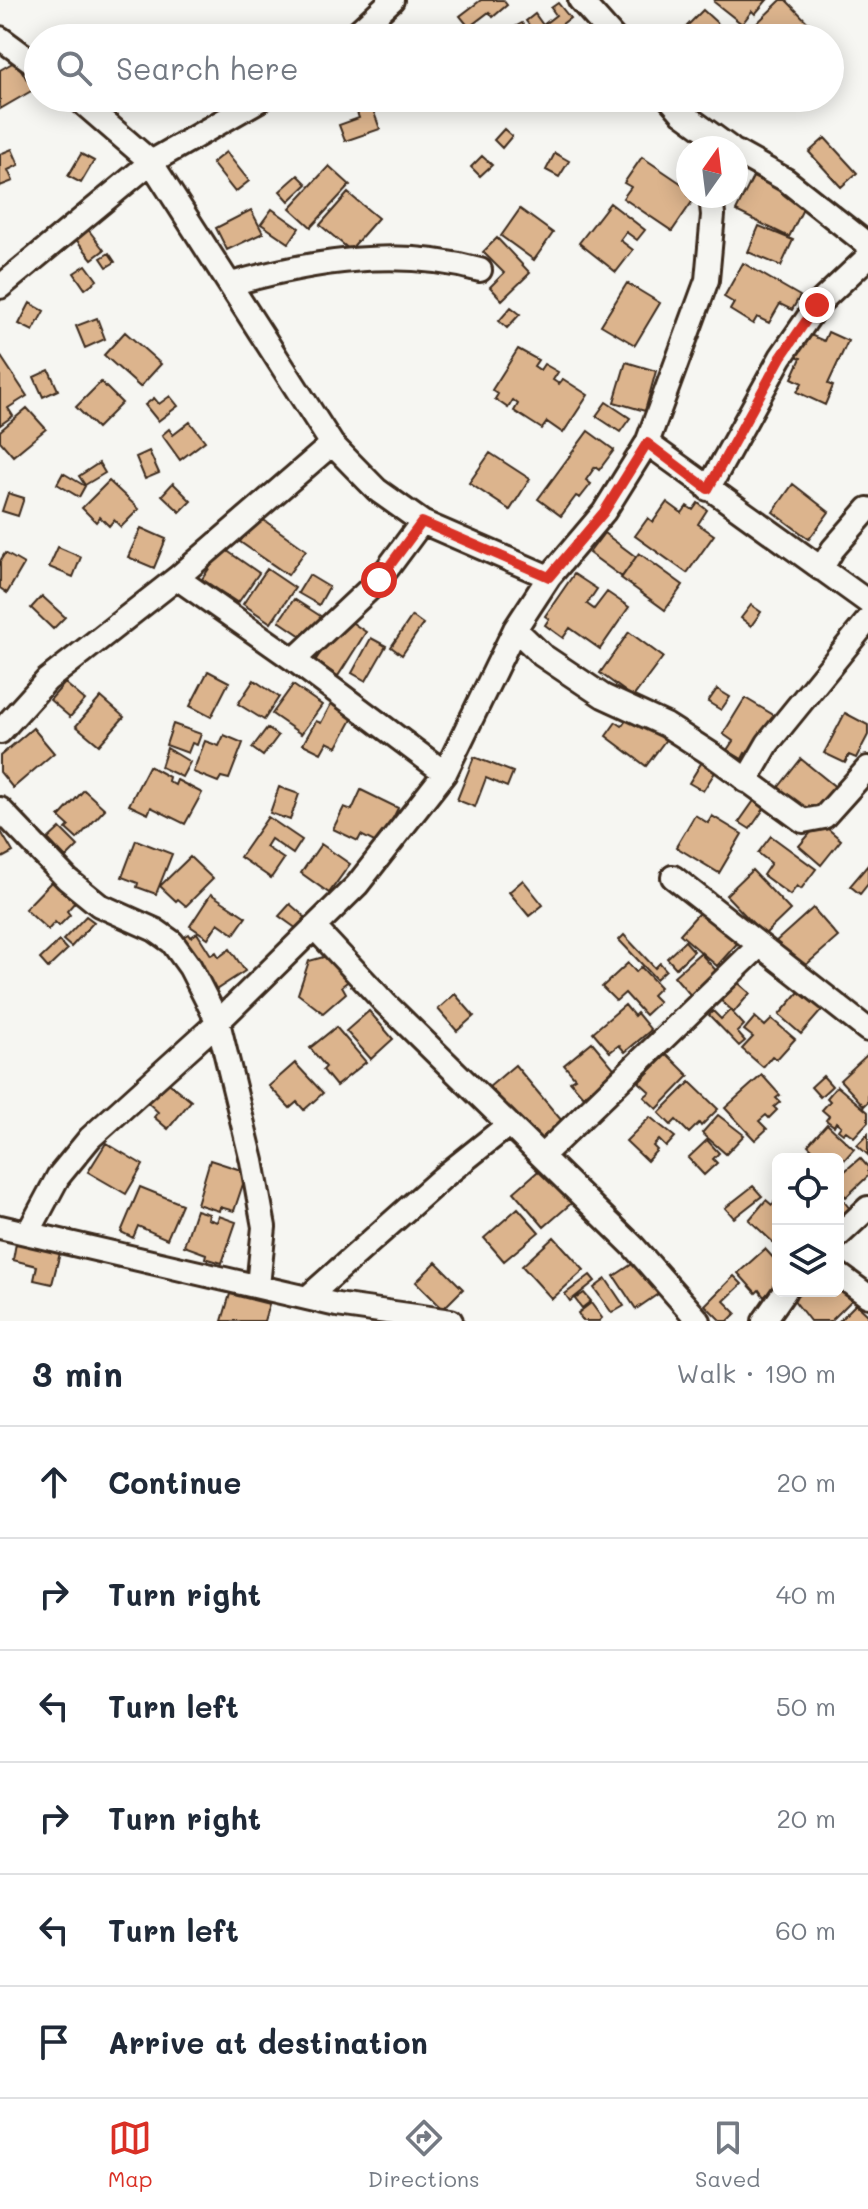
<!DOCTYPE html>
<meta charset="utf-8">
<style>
body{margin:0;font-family:Mali,sans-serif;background:#f2f2f3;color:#1f2937}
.controls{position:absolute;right:24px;bottom:24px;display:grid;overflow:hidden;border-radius:12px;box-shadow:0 4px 20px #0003}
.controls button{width:72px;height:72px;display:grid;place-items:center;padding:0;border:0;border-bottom:2px solid #e0e1e3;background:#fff;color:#1f2937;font:40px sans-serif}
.compass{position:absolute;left:676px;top:136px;width:72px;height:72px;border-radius:50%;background:#fff;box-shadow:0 4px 20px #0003;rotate:14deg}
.stop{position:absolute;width:24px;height:24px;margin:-18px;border:6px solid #d93025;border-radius:50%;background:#fff}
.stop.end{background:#d93025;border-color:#fff;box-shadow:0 2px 8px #0008}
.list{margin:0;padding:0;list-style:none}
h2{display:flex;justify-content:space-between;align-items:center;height:104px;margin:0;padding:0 32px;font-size:34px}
h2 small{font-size:26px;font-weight:400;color:#747a83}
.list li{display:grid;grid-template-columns:52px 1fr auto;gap:24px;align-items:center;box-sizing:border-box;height:112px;padding:0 32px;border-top:2px solid #e0e1e3}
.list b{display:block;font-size:30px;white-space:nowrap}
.list em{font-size:26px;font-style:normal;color:#747a83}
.icon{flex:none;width:44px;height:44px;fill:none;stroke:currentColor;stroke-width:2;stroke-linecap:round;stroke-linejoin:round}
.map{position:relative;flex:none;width:868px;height:1321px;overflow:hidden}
.search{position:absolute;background:#fff;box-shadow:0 4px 20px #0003;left:24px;right:24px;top:24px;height:88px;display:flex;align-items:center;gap:20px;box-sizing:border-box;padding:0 28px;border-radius:44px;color:#747a83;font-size:30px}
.sheet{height:776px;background:#fff}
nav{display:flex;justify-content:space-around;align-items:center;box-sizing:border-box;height:112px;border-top:2px solid #e0e1e3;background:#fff;font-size:22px;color:#747a83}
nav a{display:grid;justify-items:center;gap:4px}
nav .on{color:#d93025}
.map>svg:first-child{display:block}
.building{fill:#dcb48d;stroke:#3b2a1e;stroke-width:2}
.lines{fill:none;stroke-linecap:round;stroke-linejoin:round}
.minor-casing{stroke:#3b2a1e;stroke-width:28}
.minor{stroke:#f6f6f2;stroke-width:22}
.route{stroke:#d93025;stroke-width:10}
</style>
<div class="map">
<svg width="868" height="1321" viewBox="0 0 868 1321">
<rect width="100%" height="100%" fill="#f6f6f2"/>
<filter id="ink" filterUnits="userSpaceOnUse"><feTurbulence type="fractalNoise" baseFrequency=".0125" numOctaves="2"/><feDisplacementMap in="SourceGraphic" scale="16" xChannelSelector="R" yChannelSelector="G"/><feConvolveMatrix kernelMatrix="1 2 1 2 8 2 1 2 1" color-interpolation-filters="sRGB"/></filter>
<g filter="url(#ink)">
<path class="building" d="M481,0H503L507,5L493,17L489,12L469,27L460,16Z
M715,0H767L755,14L752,11L742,24L714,2Z
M781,0H786L823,38H760L751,29Z
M558,3L570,18L544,38H539L526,21L535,14L543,25L556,15L551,8Z
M703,10L727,32L721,38H700L687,26Z
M522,23L531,38H495Z
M16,61L33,90L0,109V70Z
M369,99L380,129L345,141L339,125L359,118L354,104Z
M504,129L512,136L502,148L494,140Z
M825,138L857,173L841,187L809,152Z
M12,149L19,165L8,170L13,181L0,186V154Z
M226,152L249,181L235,192L212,163Z
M555,153L569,161L559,177L546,170Z
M81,154L94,161L81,183L68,176Z
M482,156L492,165L480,176L471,167Z
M642,157L688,188V196H696L672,231L623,198L631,187L624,183Z
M329,166L350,185L311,227L290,208Z
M298,175L307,184L289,201L280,191Z
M753,177L806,203L789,237L736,211Z
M348,193L378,218L350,250L320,225Z
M610,203L645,230L637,240L626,232L620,240L633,250L616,272L579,243Z
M272,209L299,228L289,243L261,224Z
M520,209L553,233L534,260L501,236Z
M251,210L263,233L227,250L216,228Z
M759,226L793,240L781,266L748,252Z
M87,228L104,250L92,259L74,237Z
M497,238L530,273L502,300L490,287L504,273L483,252Z
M109,253L115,262L107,267L101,258Z
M743,263L800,296L792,310L780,304L769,323L757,317L753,324L730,310L734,303L724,297Z
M86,265L97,280L85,289L74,273Z
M627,283L660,303L635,345L601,325Z
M30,303L44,311L33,331L19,324Z
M511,307L520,314L507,328L499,321Z
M97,318L105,339L85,348L76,326Z
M125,332L161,364L140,387L104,355Z
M828,332L848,341L828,384L833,386L825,405L797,392L802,383L792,378L801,358L796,356L806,333L824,341Z
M518,349L538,360L534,366L540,370L544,364L558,372L553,380L559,384L563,379L588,395L563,433L547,422L542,429L514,411L518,404L513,400L508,408L495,399L498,394L492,390Z
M0,355L27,396L8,408L13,416L0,425Z
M626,362L656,371L645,411L614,402Z
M49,370L58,390L43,397L34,377Z
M101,382L122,403L97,428L76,407Z
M170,396L178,406L158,421L145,405L154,398L159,404Z
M606,402L630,418L620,432L596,416Z
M27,408L46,429L13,456L0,441V431Z
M190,422L205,441L180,460L162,435L169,429L173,435Z
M588,431L614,450L599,470L595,467L586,480L591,484L580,498L576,496L561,516L538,499Z
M149,451L159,473L145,479L136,457Z
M490,453L530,479L510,510L469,483Z
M99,463L105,473L85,485L79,476Z
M63,473L85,486L79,497L57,484Z
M109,481L139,509L121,527L114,520L109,526L100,517L96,522L82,508Z
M173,483L191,501L180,512L162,495Z
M793,484L829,512L809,539L773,512Z
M8,493L24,498L18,516L2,511Z
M667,502L682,513L687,506L693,510L698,503L707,510L698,524L714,535L687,573L635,536L648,518L653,522Z
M258,516L306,550L288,575L240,542Z
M141,528L166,539L154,568L128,557Z
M604,533L636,557L622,577L589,553Z
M58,547L81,557L73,577L49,567Z
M223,548L259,573L238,603L202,579Z
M5,553L24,564L7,593L0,588V561Z
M639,553L683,585L665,610L621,578Z
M267,569L295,588L271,623L243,604Z
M574,574L597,589L587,604L594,609L607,592L629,607L600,649L570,628L563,638L545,625L549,619L545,616Z
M309,575L329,587L319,605L298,593Z
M42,596L65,617L53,629L31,608Z
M294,599L322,617L307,640L279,621Z
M751,605L761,612L751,626L741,618Z
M412,616L423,624L402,655L391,647Z
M344,617L366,632L338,676L315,661Z
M629,632L663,657L633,697L600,673Z
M371,638L386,646L366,681L352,673Z
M208,671L229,682L211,717L190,706Z
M254,680L279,697L264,720L238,704Z
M65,683L85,700L70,717L50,700Z
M293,685L322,705L301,734L272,714Z
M717,689L730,697L721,710L708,702Z
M101,697L124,717L99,745L76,726Z
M745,698L777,717L753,758L745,753L742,759L727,750L733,741L723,734Z
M332,702L355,714L337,747L327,742L321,753L303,744L316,721L321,723Z
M845,713L868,725V735L856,758L849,755L845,763L824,753Z
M640,717L667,738L646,766L606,736L616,722L622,726L627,719L635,724Z
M173,724L201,734L197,745L192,743L188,753L166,745Z
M33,728L54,753L13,788L0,772V756Z
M267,728L278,736L263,756L252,748Z
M224,735L243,743L229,779L221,777L218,782L193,772L205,741L219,746Z
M167,748L190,762L182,777L161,767Z
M474,757L513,772L507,787L486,778L475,807L457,800Z
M705,757L719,766L703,791L689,783Z
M801,759L838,789L815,817L778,788Z
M149,766L169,777L168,781L175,785L177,780L202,793L185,824L151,807L148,814L129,805Z
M279,787L299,794L290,820L270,813Z
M84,790L105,809L77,839L66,829L69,826L59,817Z
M361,790L398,808L380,845L361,835L358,841L333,829L344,807L352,810Z
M758,795L768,803L750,829L739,822Z
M695,815L708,823L712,816L742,834L719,873L676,847Z
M268,817L302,840L293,854L271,839L266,847L284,859L271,878L240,857Z
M820,822L841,840L821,865L799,846Z
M60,828L78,846L66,858L48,839Z
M0,830L13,852L0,859Z
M771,836L816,869L801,889L797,886L790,895L763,875L771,863L758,853Z
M136,840L172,854L156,894L137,887L138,883L122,877Z
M321,844L350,864L329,893L301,873Z
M190,857L213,879L186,906L178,899L176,901L160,886Z
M868,865V884L860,894L850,886Z
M752,870L790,910L764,935L726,895Z
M53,880L76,901L67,911L70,915L59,926L55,922L48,930L25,909Z
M523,880L543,905L529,916L509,892Z
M211,894L246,917L234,934L218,923L208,938L190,926Z
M290,904L306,918L297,929L279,916Z
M705,906L742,938L717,966L680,934Z
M813,908L838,937L799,971L774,943Z
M86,916L94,922L71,947L63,940Z
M197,933L211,955L216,952L219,957L230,949L245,971L211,993L178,941L189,934L191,937Z
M624,935L655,968L660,963L666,970L656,979L619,940Z
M59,941L67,950L48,968L40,959Z
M685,941L694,951L676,968L667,958Z
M700,953L723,978L693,998L674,976Z
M331,955L351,979L342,986L346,993L323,1013L298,994L309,961Z
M628,963L636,972L641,967L660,987L652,995L659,1002L645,1015L625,993L616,1001L602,987Z
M736,981L750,993L734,1012L720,1000Z
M805,985L827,1004L801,1034L779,1015Z
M455,994L474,1016L457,1031L438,1009Z
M625,1005L634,1016L637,1013L651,1030L625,1052L619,1045L610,1052L593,1032Z
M730,1010L744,1025L737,1032L745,1041L739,1046L709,1015L713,1011L721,1019Z
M369,1011L393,1039L371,1059L346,1031Z
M755,1017L765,1026L772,1019L795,1039L777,1059L772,1056L763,1067L742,1049L753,1037L744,1030Z
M336,1027L366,1062L336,1086L323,1070L326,1067L310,1048Z
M592,1042L618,1073L594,1092L592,1089L583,1096L570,1081L575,1078L564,1065Z
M667,1054L689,1076L657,1109L644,1097L650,1092L639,1082Z
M868,1054V1102L864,1106L840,1080Z
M295,1063L323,1093L304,1110L297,1102L290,1108L269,1086Z
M515,1065L562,1121L537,1142L489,1087Z
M762,1075L780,1095L776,1098L780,1102L774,1107L777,1110L769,1118L766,1115L759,1121L767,1129L755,1140L725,1108Z
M823,1076L832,1086L820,1097L811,1087Z
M165,1080L191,1101L168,1129L154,1117L158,1112L147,1102Z
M690,1082L718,1109L701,1126L699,1123L689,1133L676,1120L671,1125L659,1113Z
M837,1086L868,1112V1122L854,1137L846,1131L843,1134L838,1130L841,1126L836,1122L834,1126L826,1120L829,1116L822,1110L830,1101L827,1098Z
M718,1115L744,1135L726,1154L702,1133Z
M650,1117L675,1137L666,1147L659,1140L653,1146L657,1150L647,1161L626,1141Z
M827,1124L854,1149L838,1167V1159L804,1158L812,1149L808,1145Z
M868,1134V1155L857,1145Z
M707,1140L719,1153L713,1159L717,1163L704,1175L688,1158Z
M106,1143L143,1165L126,1194L88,1172Z
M860,1158L868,1167V1176L846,1197L838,1188V1177Z
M210,1160L247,1172L234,1211L220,1207L219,1211L197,1204Z
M544,1166L574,1201L544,1227L514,1192Z
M753,1186L762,1196L734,1218L725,1208Z
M140,1187L182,1204L167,1239L138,1226L133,1238L121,1232Z
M838,1194L850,1209L838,1218Z
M777,1198L778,1243L776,1245L749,1220L766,1200L772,1205Z
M518,1208L539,1232L504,1261L484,1238Z
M196,1210L209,1214L208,1219L217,1222L219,1216L236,1222L222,1263L205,1258L206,1254L184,1246Z
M554,1237L584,1270L552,1299L522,1266Z
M16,1243L60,1253L52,1284L34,1280L37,1266L13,1260Z
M765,1249L778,1263V1284L764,1297L759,1290L756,1293L738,1273Z
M640,1259L661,1292L636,1309L614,1276Z
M436,1262L463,1289L443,1309L416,1282Z
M590,1275L595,1281L570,1301L565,1294Z
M734,1276L742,1284L724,1301L736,1313L728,1321H721L705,1305Z
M606,1279L624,1306L612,1313L594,1288Z
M838,1285L853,1299L831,1321H810L793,1299L802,1291H838Z
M584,1293L591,1301L582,1308L575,1299Z
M230,1294L269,1304L264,1321H222Z
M591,1303L602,1318L599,1321H583L578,1313Z
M856,1304L868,1315V1321H839Z"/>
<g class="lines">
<g class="minor-casing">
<path id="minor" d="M580,0L614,38
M0,38L38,66
M351,38L392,0
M77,98L151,162L332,444L377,490L422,522L549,577
M669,98L682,113L730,148
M736,152L786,180L868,245
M231,284C312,261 398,247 480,270
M0,287L151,162L263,98
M647,443L868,602
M708,489L781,357L817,305L868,257
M821,569L833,549L868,509
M177,578L294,660L445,773
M515,629L542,655L603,696L666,725L711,754L803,821L824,817L868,768
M294,660L379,580L422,522
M0,732L47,680L177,578L332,444
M746,781L768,743L868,620
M0,809L67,879L99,905L155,930L172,942L190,967L218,1022L252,1161L264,1227L258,1286
M673,877L868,1030
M314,927L385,1003L633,1246L699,1321
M542,1156L759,946
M0,1227L337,1305L451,1321
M28,1233L58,1177L90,1138L218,1022L357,885L445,773L515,629L549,577L604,512L647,443L707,280L713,215L711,196
M838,1236L868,1208
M838,1274L868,1296
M307,1298L442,1178L508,1125
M764,1321L785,1291"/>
</g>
<use href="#minor" class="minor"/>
</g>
</g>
<g class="lines" filter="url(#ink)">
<path class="route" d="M379,580L422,522L549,577L604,512L647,443L708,489L781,357L817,305"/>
</g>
</svg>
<div class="controls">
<button><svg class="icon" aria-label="locate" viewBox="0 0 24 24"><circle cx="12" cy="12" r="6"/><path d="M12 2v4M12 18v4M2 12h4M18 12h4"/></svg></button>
<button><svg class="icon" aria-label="layers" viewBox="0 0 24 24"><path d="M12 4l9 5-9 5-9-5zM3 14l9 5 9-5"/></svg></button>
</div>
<svg class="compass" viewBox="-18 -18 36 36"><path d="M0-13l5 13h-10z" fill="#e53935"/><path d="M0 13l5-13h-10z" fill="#747a83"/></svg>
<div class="stop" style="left:379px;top:580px"></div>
<div class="stop end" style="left:817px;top:305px"></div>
<div class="search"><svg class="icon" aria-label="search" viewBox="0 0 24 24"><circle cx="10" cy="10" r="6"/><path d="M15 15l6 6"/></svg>Search here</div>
</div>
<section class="sheet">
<h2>3 min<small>Walk · 190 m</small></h2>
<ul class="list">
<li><svg class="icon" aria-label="ahead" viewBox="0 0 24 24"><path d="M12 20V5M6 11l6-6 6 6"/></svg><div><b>Continue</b></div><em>20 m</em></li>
<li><svg class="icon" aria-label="right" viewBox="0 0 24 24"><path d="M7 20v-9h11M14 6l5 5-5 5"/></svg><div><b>Turn right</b></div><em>40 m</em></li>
<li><svg class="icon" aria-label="left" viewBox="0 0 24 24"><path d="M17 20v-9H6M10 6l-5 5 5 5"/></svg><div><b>Turn left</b></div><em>50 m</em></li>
<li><svg class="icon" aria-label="right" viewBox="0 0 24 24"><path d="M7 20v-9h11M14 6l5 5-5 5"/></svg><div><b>Turn right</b></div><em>20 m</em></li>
<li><svg class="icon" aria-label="left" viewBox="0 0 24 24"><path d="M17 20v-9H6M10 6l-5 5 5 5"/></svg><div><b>Turn left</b></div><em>60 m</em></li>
<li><svg class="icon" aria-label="arrive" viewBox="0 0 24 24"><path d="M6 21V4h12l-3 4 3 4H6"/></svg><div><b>Arrive at destination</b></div></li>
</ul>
</section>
<nav>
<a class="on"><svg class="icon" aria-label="map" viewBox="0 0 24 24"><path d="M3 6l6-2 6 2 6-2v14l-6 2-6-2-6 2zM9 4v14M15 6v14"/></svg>Map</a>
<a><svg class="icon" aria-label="directions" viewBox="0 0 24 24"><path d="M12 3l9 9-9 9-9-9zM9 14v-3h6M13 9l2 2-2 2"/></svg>Directions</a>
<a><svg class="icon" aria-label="saved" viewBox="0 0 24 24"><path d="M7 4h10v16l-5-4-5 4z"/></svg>Saved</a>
</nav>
